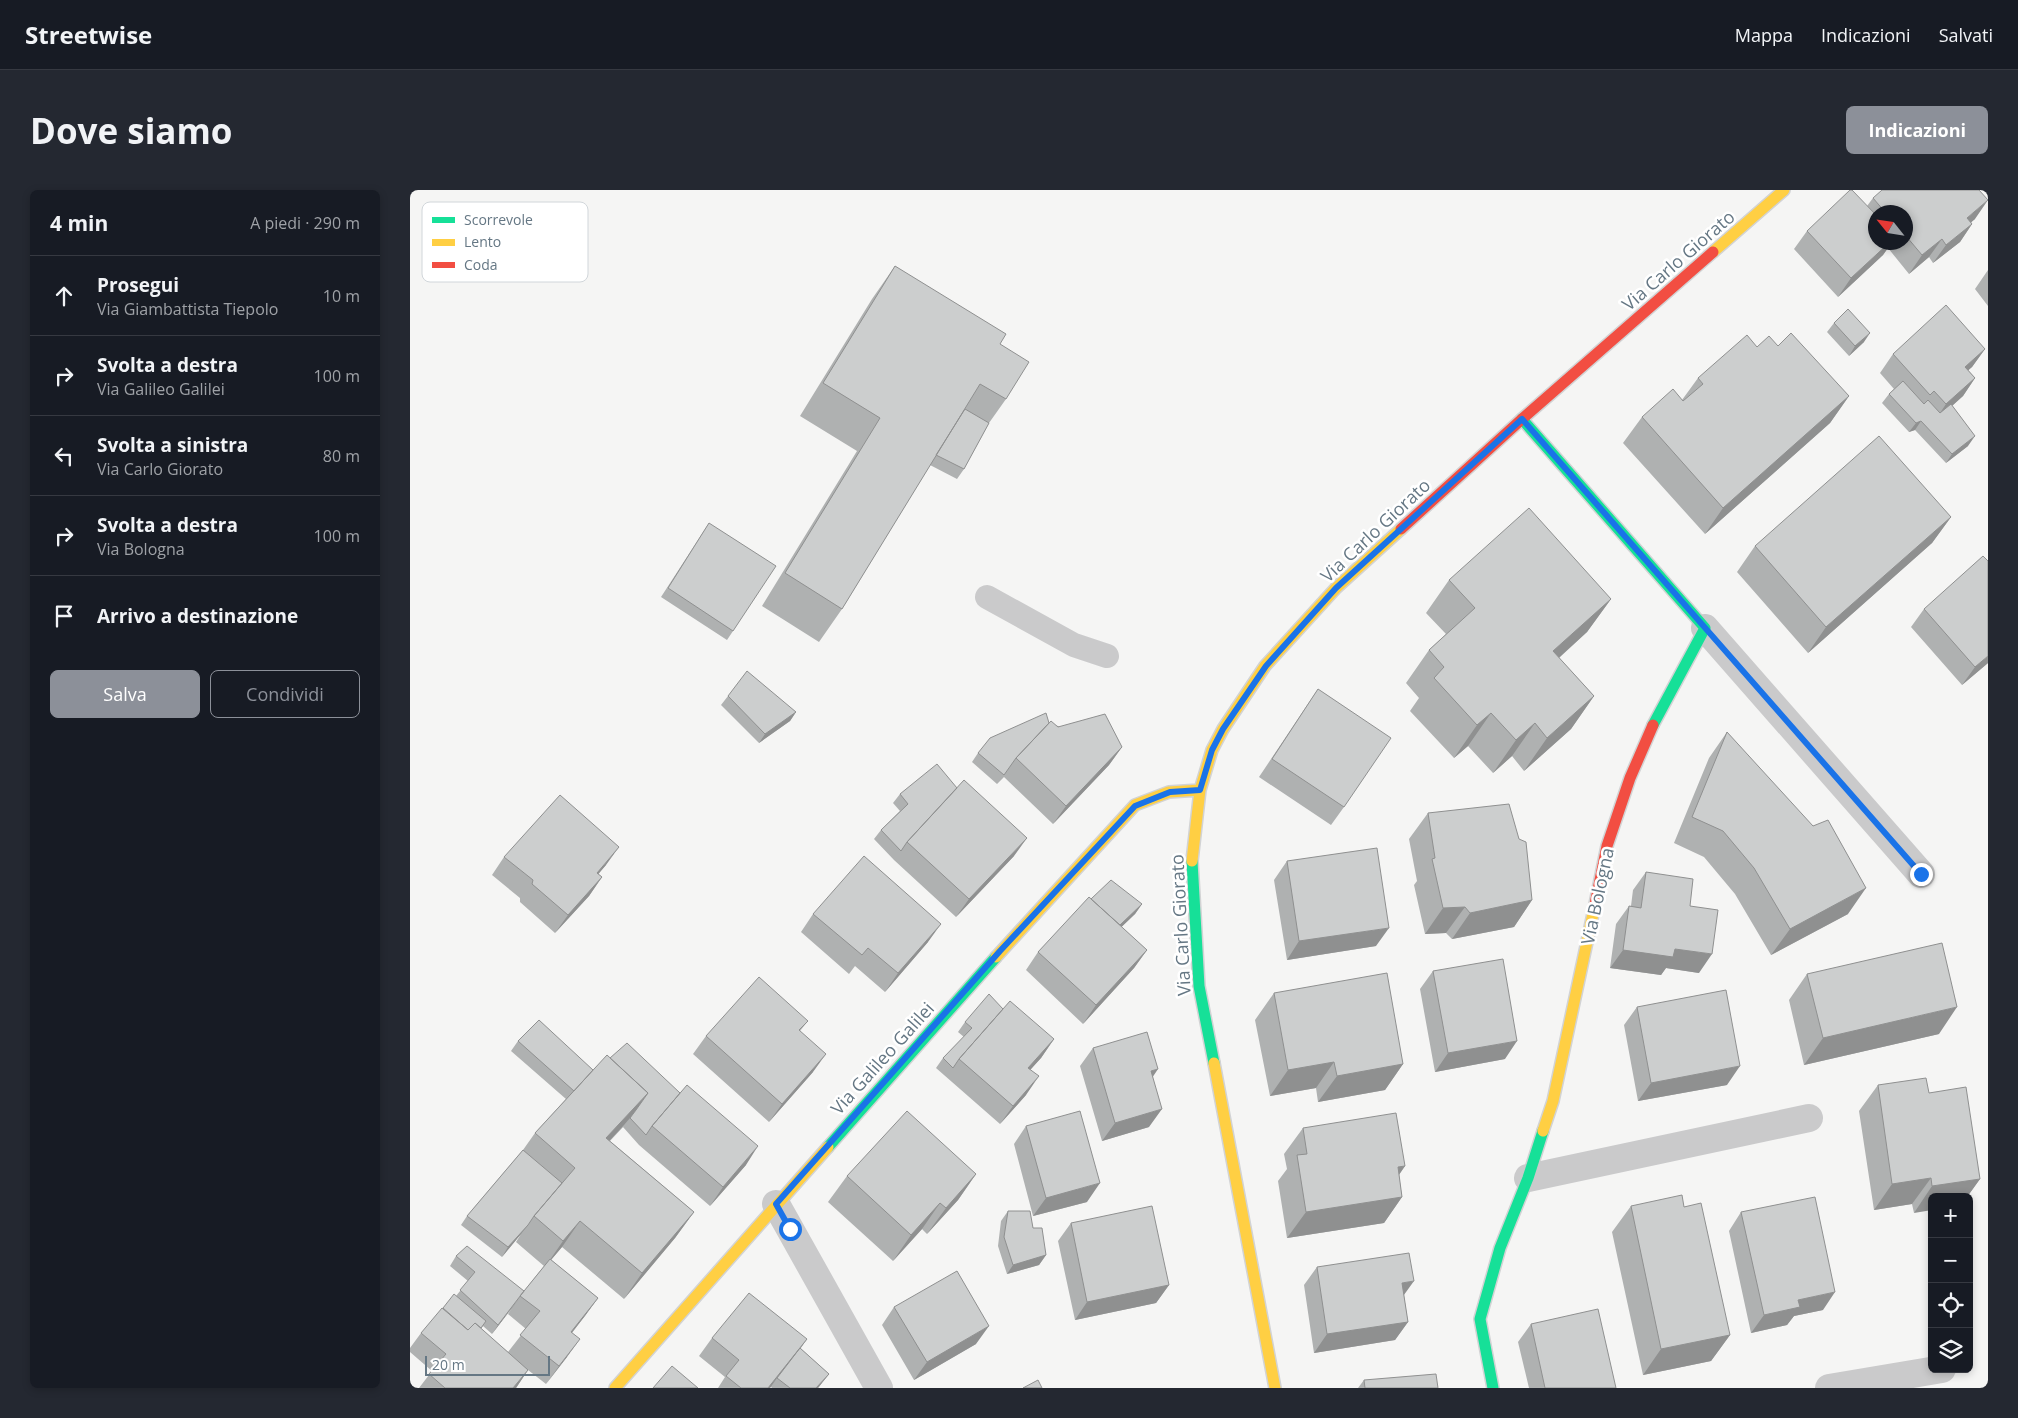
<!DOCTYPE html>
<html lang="it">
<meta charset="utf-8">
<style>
body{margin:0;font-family:"Open Sans",sans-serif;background:#242831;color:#f1f3f6}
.controls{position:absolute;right:15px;bottom:15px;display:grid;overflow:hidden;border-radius:8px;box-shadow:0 2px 8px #0003}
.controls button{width:45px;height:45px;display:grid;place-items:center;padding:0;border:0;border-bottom:1px solid #363941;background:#171b24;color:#f1f3f6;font:25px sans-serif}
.compass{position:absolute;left:1458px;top:15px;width:45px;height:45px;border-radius:50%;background:#171b24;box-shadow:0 2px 8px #0003;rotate:300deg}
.scale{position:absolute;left:15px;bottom:12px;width:125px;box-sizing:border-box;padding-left:5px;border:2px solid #657784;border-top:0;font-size:14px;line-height:18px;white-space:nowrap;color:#657784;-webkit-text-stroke:4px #fff;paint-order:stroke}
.stop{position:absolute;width:15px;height:15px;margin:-11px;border:4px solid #1a73e8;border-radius:50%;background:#fff}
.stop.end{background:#1a73e8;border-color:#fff;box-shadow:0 1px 5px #0008}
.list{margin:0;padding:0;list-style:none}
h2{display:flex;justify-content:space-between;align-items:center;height:65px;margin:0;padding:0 20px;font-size:21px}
h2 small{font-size:16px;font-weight:400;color:#9ea1a6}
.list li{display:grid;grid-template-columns:32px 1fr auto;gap:15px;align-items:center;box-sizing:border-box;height:80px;padding:0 20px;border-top:1px solid #363941}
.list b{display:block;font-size:19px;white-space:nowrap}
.list p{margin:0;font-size:16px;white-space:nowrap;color:#9ea1a6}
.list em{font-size:16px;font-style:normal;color:#9ea1a6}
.actions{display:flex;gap:10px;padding:15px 20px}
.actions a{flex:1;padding:11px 0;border:1px solid #8c9099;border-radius:8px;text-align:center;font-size:18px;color:#8c9099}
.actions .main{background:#8c9099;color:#fff}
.icon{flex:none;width:28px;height:28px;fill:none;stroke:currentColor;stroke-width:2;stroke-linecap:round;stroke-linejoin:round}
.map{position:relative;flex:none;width:1578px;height:1198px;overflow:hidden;border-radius:8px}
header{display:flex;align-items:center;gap:30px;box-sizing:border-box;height:70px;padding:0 25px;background:#171b24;border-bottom:1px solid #363941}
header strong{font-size:24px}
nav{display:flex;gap:28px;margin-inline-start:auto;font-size:18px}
.intro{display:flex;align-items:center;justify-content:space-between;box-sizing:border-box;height:120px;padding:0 30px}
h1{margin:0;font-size:35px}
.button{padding:12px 22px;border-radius:8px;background:#8c9099;color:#fff;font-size:18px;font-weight:700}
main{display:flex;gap:30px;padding:0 30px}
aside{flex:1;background:#171b24;border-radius:8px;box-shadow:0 2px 8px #0003}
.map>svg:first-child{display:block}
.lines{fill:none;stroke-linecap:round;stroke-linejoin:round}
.fast-casing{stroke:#d2d3d4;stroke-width:14}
.slow-casing{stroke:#d2d3d4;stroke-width:14}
.jam-casing{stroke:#d2d3d4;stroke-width:14}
.lane{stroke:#cacacb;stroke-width:24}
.street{stroke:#cacacb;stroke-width:28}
.fast{stroke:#16e098;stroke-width:11}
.slow{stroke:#ffcf43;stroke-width:11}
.jam{stroke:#f24e42;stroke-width:11}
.wall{fill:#afb1b1;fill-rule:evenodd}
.shaded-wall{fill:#8f9090}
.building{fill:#cccece;stroke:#8f9090}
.route{stroke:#1a73e8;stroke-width:6}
.labels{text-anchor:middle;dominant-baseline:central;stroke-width:5;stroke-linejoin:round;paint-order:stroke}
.street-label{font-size:18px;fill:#657784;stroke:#fff}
.key{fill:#fff;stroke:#d1d6da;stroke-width:1}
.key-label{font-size:14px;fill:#657784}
</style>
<header>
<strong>Streetwise</strong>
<nav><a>Mappa</a><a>Indicazioni</a><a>Salvati</a></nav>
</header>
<div class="intro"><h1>Dove siamo</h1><a class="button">Indicazioni</a></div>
<main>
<aside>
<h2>4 min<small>A piedi · 290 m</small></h2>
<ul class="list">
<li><svg class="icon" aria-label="ahead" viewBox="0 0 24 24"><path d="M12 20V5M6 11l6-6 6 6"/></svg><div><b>Prosegui</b><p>Via Giambattista Tiepolo</p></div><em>10 m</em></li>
<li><svg class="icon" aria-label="right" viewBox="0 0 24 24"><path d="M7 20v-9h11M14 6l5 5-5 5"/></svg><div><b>Svolta a destra</b><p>Via Galileo Galilei</p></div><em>100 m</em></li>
<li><svg class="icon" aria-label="left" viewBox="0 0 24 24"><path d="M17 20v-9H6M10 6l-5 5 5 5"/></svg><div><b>Svolta a sinistra</b><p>Via Carlo Giorato</p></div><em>80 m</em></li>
<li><svg class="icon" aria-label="right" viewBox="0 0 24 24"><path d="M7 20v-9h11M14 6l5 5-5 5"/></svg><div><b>Svolta a destra</b><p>Via Bologna</p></div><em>100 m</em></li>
<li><svg class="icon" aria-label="arrive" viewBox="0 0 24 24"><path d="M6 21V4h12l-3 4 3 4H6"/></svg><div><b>Arrivo a destinazione</b></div></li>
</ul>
<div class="actions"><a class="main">Salva</a><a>Condividi</a></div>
</aside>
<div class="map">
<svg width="1578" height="1198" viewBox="0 0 1578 1198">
<rect width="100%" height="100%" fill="#f5f5f4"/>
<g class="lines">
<g class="fast-casing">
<path id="fast" d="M1112,229L1295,438L1243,535
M782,671L789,796L804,873
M418,957L586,767
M1083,1198L1070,1129L1090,1058L1118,988L1133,941"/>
</g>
<g class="slow-casing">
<path id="slow" d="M1303,62L1374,0
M782,671L790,600L802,560L813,539L855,476L926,398L991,339
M586,767L725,615L759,602L790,600
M804,873L865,1198
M1133,941L1143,911L1184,719
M205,1198L418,957"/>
</g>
<g class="jam-casing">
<path id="jam" d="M991,339L1112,229L1303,62
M1184,719L1197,656L1220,588L1243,535"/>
</g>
<path class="lane" d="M577,407L664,455L697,466"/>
<path class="street" d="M1295,438L1511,684
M1118,988L1399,928
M366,1014L469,1198
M1419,1198L1532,1179"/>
<use href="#fast" class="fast"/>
<use href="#slow" class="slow"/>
<use href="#jam" class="jam"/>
</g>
<path class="wall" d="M1463,8L1565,29L1561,32L1562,34L1550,52L1523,73L1519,67L1499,84L1478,58L1473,65L1428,107L1384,59L1397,41L1457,16ZM1466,22H1496V52H1466Z
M485,76L590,154L596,209L579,233L554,279L547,289L520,275L432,419L409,452L352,416L447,261L390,226L462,109Z
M1578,80V116L1565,99Z
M1424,133L1454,152L1439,166L1417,142Z
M1368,156L1439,206L1420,233L1295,344L1213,253L1232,227L1272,210L1288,188L1347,157Z
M1575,159L1562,177L1558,180L1565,188L1553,206L1542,216L1558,256L1536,273L1505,240L1499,242L1472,213L1479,204L1484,199L1470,183L1483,164Z
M1541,327L1522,353L1398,463L1327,382L1345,356Z
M299,333L323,441L317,450L251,407Z
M1039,390L1201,409L1177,442L1149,468L1184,506L1161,539L1114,581L1102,566L1083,583L1058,556L1044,568L1000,521L1009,508L996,493L1019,460L1036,444L1016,423Z
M1514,419L1578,473L1552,495L1501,437Z
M908,499L934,617L921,635L849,587Z
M318,506L386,522L380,531L349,553L311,515Z
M639,533L712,557L699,575L643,634L594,587L587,594L562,572L568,563Z
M1317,542L1438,724L1361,765L1325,704L1294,667L1264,653L1299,568Z
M490,604L604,666L546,727L484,670L464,649L471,640L490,621L483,613Z
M1018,623L1122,710L1104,737L1042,749L1036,743L1015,744L1004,695L1007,691L999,649Z
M94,667L196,675L188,684L192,687L179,706L145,743L110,712V708L82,685Z
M877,671L966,756L877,770L864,690Z
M1236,682L1280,716L1289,783L1256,778L1251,785L1200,778L1206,734L1219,716H1221L1223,700Z
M681,709L732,714L725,724L711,737L737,760L724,778L673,834L616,780L628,762Z
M403,724L518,752L475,802L445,776L439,784L391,742Z
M1023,781L1095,869L1025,882L1010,799Z
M1397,784L1529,844L1394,875L1379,810Z
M864,803L993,874L975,900L908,912L906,898L860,906L845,830Z
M1227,817L1317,895L1228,911L1214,835Z
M593,819L644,849L631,868L620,879L616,905L590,934L526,878L533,868L554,847L548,842L555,832Z
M398,831L390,841L403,882L359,932L283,864L296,846Z
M108,851L183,880L336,975L300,1016L229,955L213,937L214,936L200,951L284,1022L265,1048L214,1109L152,1057L141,1070L188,1108L162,1143L157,1167L136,1194L118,1180L106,1198H9L22,1181L0,1162V1158L11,1143L33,1118L46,1106L58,1091L40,1076L46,1066L114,1101L134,1076L106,1052L111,1044L92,1067L51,1035L57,1026L113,960L125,943L156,909L101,861ZM102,1118L98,1124L116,1139L98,1162L71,1139L73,1136L82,1144Z
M683,858L743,887L739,937L692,951L670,876Z
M1468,895L1519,903L1570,989L1557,1007H1522L1504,1023L1502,1014L1464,1020L1449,921Z
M616,936L677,1012L623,1026L604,954Z
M893,938L995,976L989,985L992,1007L974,1033L877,1048L868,991L877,979L874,964Z
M566,984L548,1010L517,1044L512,1039L483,1071L418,1012L437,986Z
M1221,1016L1274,1017L1320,1145L1301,1171L1233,1185L1202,1042Z
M598,1021L623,1038L636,1065L629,1075L597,1084L588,1056L591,1031Z
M1331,1022L1413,1120L1384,1126L1377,1135L1341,1143L1319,1041Z
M661,1033L759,1095L746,1113L665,1130L648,1051Z
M907,1077L994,1106L998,1132L985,1150L904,1163L894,1095Z
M484,1117L566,1154L504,1190L472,1135Z
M1121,1134L1206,1198H1119L1108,1152Z
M302,1148L397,1149L390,1158L419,1184L408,1198H362L361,1197V1196L360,1198H308L315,1187L289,1166Z
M954,1190L1028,1198H948Z"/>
<path class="shaded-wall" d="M1578,10L1565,29L1544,47L1557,28Z
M1562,34L1550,52L1523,73L1536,55Z
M1532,49L1519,67L1499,84L1512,65Z
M1480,52H1482L1473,65L1428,107L1441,88Z
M1460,143L1454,152L1439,166L1445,156Z
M1575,159L1562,177L1542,195L1555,177Z
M1565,188L1553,206L1524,232L1536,214Z
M1439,206L1420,233L1295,344L1313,318Z
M1511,231L1505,240L1499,242L1506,233Z
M1565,246L1558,256L1536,273L1542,264Z
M1541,327L1522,353L1398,463L1416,437Z
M1201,409L1177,442L1120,494L1143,461Z
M1578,466V473L1552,495L1565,477Z
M1184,506L1161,539L1114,581L1137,548Z
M386,522L380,531L349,553L355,544Z
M1081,523L1058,556L1044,568L1067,535Z
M1125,533L1102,566L1083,583L1106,550Z
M712,557L699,575L643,634L656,616Z
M617,648L604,666L546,727L559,709Z
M209,657L196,675L174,701L187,683Z
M192,687L179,706L145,743L158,725Z
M1456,698L1438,724L1361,765L1380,739Z
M1122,710L1104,737L1042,749L1060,723Z
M732,714L725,724L696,752L702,742Z
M1055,717L1036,743L1015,744L1033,718Z
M531,734L518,752L475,802L488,783Z
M979,738L966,756L877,770L889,751Z
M1265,759L1302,764L1289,783L1256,778L1251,785L1200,778L1213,760Z
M737,760L724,778L673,834L686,815Z
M1547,817L1529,844L1394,875L1413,848Z
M644,849L631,868L606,896L618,878Z
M1107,851L1095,869L1025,882L1038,863Z
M416,864L403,882L359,932L372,914Z
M924,872L906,898L860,906L878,880Z
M993,874L975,900L908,912L927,886Z
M1330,876L1317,895L1228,911L1241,893Z
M748,879L736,897L741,881Z
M629,886L616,905L590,934L603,916Z
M238,903L220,929V928L214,935L178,974L196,948Z
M752,919L739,937L692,951L705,933Z
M348,956L336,975L300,1016L313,997Z
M995,976L976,1003L988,977Z
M566,984L548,1010L517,1044L536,1018Z
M1521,988L1502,1014L1464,1020L1482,994Z
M1570,989L1557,1007H1522V1020L1504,1023L1522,996Z
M690,993L677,1012L623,1026L636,1008Z
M992,1007L974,1033L877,1048L896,1022Z
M530,1013L512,1039L483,1071L501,1045Z
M284,1022L265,1048L214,1109L232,1083Z
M170,1031L152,1057L135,1077L153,1051Z
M118,1035L111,1044L92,1067L98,1057Z
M636,1065L629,1075L597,1084L603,1075Z
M1004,1091L991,1109L992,1093Z
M759,1095L746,1113L665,1130L677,1112Z
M1425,1102L1413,1120L1384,1126L1377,1135L1341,1143L1354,1125L1388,1110Z
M188,1108L175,1126L148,1160L161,1142Z
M109,1109L102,1118L82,1144L88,1135Z
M998,1132L985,1150L904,1163L917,1144Z
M579,1136L566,1154L504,1190L517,1172Z
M1320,1145L1301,1171L1233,1185L1251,1159Z
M170,1149L157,1167L136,1194L149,1176Z
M397,1149L384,1168L367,1188L360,1198H358Z
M118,1180L106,1198H103Z
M419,1184L408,1198H406Z"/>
<path class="building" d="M1440,0H1442L1466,25V52H1480L1441,88L1397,41Z
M1472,0H1569L1578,10L1557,28L1562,34L1536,55L1532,49L1512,65L1496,46V22H1475L1463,8Z
M485,76L596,144L590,154L619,172L596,209L570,194L432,419L375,383L470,228L413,193Z
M1536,115L1575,159L1555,177L1565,188L1536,214L1524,201L1520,205L1483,164Z
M1438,119L1460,143L1445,156L1424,133Z
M1381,143L1439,206L1313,318L1232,227L1263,199L1273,211L1293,194L1288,188L1337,145L1347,157L1359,146L1368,156Z
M1493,191L1514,214L1518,210L1530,223L1541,214L1565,246L1542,264L1511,231L1506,233L1479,204Z
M555,219L579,233L554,279L526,265Z
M1469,246L1541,327L1416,437L1345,356Z
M1119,318L1201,409L1143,461L1184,506L1137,548L1125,533L1106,550L1081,523L1067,535L1024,488L1034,477L1019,460L1065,418L1039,390Z
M299,333L366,376L323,441L258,398Z
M1573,366L1578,371V466L1565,477L1514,419Z
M337,481L386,522L355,544L318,506Z
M908,499L981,548L934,617L862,569Z
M636,523L639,533L606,568L594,585L568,563L580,548Z
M695,524L712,557L656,616L606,568L641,531L648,537Z
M1317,542L1403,636L1418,630L1456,698L1380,739L1344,678L1313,641L1282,627Z
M527,574L547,598L497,652L491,661L471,640L498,614L490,604Z
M554,590L617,648L559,709L497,652Z
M150,605L209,657L187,683L192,687L158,725L122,694L123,690L94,667Z
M1099,614L1109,649L1116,652L1122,710L1060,723L1055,717L1033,718L1022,669L1025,668L1018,623Z
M967,658L979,738L889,751L877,671Z
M454,666L531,734L488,783L458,758L452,765L403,724Z
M1236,682L1283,689L1280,716L1308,720L1302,764L1265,759L1263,767L1213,760L1219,716L1231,718Z
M701,690L732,714L710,735L681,709Z
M679,707L737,760L686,815L628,762Z
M1532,753L1547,817L1413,848L1397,784Z
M1093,769L1107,851L1038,863L1023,781Z
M977,783L993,874L927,886L924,872L878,880L864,803Z
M349,787L398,831L389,840L416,864L372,914L296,846Z
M1316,800L1330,876L1241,893L1227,817Z
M579,804L593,819L549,869L543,878L533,868L562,838L555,832Z
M600,811L644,849L618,878L629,886L603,916L549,869Z
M129,830L183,880L164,901L108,851Z
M737,842L748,879L741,881L752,919L705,933L683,858Z
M217,853L270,903L242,936L236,945L220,928L226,920L238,903L200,868Z
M197,865L238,903L196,948L284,1022L232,1083L170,1031L153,1051L124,1026L165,978L125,943Z
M1516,888L1519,903L1556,897L1570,989L1522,996L1521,988L1482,994L1468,895Z
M277,895L348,956L313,997L242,936Z
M497,921L566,984L536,1018L530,1013L501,1045L437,986Z
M670,921L690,993L636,1008L616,936Z
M986,923L995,976L988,977L992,1007L896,1022L887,965L897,964L893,938Z
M113,960L152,993L124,1026L118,1035L98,1057L57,1026Z
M1272,1005L1274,1017L1291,1013L1320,1145L1251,1159L1221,1016Z
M1405,1007L1425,1102L1388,1110L1390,1117L1354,1125L1331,1022Z
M742,1016L759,1095L677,1112L661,1033Z
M598,1021H620L623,1038H632L636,1065L603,1075L594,1047Z
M57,1056L114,1101L88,1135L50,1100L65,1082L46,1066Z
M999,1063L1004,1091L992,1093L998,1132L917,1144L907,1077Z
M140,1069L188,1108L161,1142L170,1149L149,1176L110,1145L130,1121L110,1106Z
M547,1081L579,1136L517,1172L484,1117Z
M339,1103L397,1149L358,1198H331L316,1186L329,1170L302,1148Z
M44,1104L76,1131L71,1138L65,1133L58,1140L33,1118Z
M32,1118L58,1140L65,1133L118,1180L103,1198H35L19,1184L36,1164L11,1143Z
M1188,1119L1206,1198H1135L1121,1134Z
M390,1158L419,1184L406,1198H380L367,1188Z
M262,1176L288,1198H243Z
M1026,1184L1028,1198H955L954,1190Z
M628,1190L632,1198H613Z"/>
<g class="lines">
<path class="route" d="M380,1039L366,1014L590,761L725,616L760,602L790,600L802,560L813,539L856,476L926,398L1112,229L1511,684"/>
</g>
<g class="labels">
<g class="street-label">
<text transform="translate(1268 70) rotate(-41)">Via Carlo Giorato</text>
<text transform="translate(965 340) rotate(-43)">Via Carlo Giorato</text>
<text transform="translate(1187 706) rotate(-78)">Via Bologna</text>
<text transform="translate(770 735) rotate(-93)">Via Carlo Giorato</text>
<text transform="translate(472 868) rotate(-48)">Via Galileo Galilei</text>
</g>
</g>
<rect x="12" y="12" width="166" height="80" rx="8" class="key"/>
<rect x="22" y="27" width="23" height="6" fill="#16e098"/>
<rect x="22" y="49" width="23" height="7" fill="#ffcf43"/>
<rect x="22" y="72" width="23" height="6" fill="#f24e42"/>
<g class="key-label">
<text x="54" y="35">Scorrevole</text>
<text x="54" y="57">Lento</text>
<text x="54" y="80">Coda</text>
</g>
</svg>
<div class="controls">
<button>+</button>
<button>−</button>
<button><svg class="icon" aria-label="locate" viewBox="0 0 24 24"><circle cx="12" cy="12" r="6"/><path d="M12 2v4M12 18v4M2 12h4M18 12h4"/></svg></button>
<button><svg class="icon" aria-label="layers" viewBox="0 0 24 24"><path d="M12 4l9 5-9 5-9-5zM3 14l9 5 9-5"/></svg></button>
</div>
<svg class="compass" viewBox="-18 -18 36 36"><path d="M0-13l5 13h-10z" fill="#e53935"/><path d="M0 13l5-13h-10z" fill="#9ea1a6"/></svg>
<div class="scale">20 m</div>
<div class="stop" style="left:380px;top:1039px"></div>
<div class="stop end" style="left:1511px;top:684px"></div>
</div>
</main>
